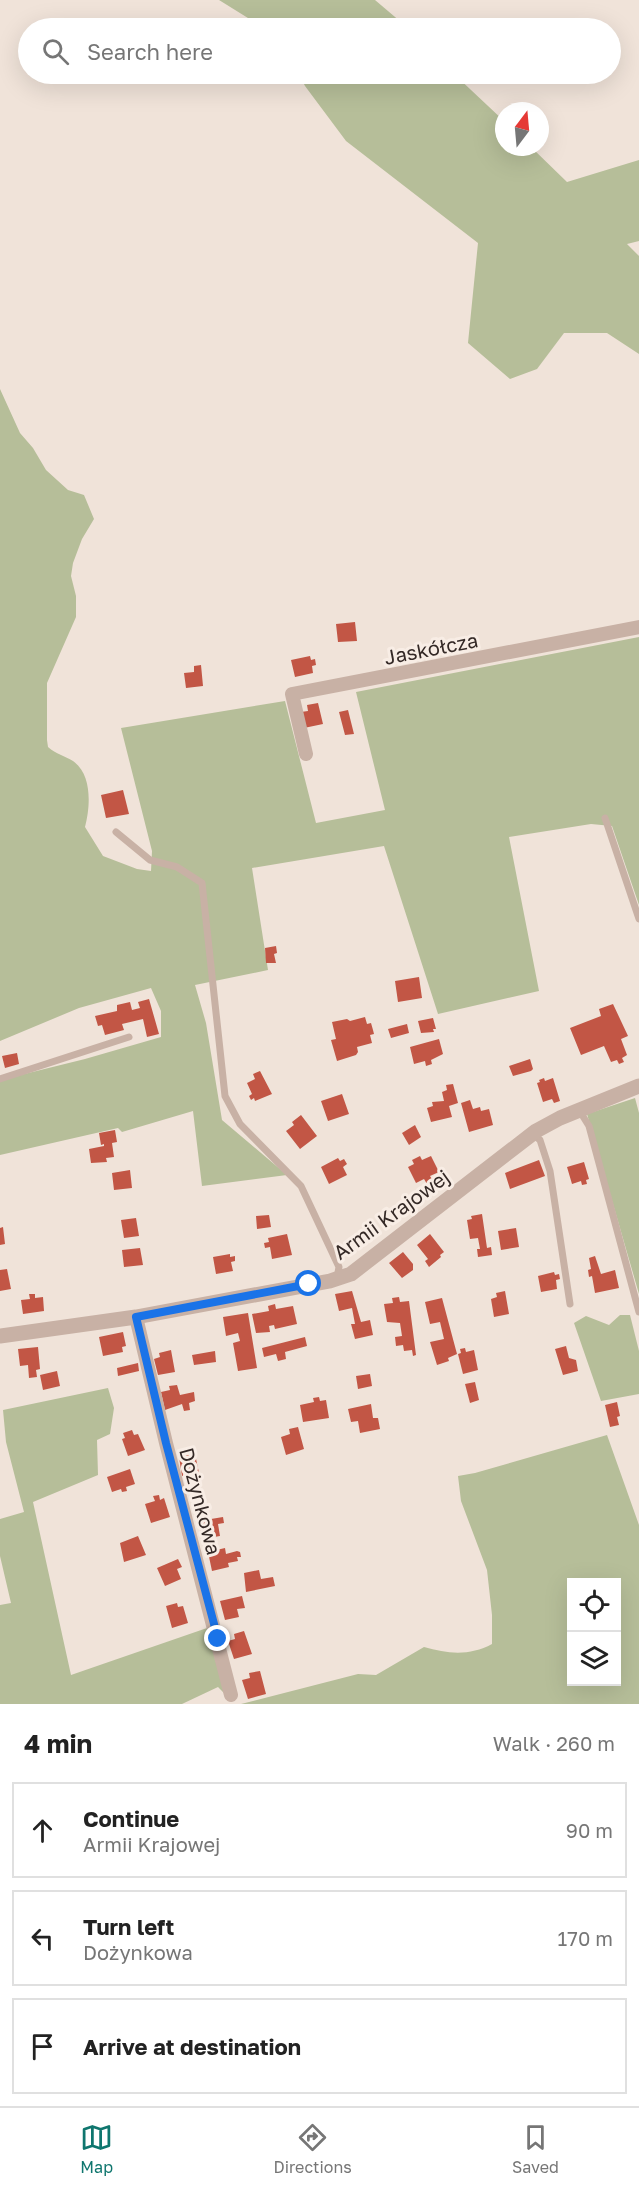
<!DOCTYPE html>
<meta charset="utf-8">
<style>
body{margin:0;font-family:"Golos Text",sans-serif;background:#f6f6f6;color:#222}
.controls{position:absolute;right:18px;bottom:18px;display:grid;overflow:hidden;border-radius:0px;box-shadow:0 6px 24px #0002}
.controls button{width:54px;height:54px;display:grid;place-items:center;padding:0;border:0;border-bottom:2px solid #e0e0e0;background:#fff;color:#222;font:30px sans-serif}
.compass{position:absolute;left:495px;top:102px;width:54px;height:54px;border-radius:50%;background:#fff;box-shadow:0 6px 24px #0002;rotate:16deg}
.stop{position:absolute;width:18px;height:18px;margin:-14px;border:4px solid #1a73e8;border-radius:50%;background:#fff}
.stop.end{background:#1a73e8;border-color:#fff;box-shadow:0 2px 6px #0008}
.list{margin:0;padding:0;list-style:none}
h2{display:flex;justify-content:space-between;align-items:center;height:78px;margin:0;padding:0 24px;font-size:26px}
h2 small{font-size:20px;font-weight:400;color:#767676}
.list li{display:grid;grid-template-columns:39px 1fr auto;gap:18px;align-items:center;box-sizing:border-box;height:96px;margin:0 12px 12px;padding:0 12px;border:2px solid #e0e0e0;border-radius:0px}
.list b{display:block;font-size:22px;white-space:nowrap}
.list p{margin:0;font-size:20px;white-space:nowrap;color:#767676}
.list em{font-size:20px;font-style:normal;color:#767676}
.icon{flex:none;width:33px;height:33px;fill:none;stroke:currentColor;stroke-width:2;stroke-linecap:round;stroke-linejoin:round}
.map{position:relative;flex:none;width:639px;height:1704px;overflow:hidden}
.search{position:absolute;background:#fff;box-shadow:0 6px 24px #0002;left:18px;right:18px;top:18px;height:66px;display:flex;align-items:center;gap:15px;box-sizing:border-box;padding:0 21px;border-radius:33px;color:#767676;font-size:22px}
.sheet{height:402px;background:#fff}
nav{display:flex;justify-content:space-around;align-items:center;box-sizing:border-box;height:84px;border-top:2px solid #e0e0e0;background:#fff;font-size:16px;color:#767676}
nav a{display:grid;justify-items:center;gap:3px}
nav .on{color:#0f766e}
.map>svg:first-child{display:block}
.green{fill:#b6be99;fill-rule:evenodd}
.building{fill:#c25645}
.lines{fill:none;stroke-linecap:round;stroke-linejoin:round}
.service{stroke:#c8b1a5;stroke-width:7}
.minor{stroke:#c8b1a5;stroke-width:14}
.tertiary{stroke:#c8b1a5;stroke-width:15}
.route{stroke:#1a73e8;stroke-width:8}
.labels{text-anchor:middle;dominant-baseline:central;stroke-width:6;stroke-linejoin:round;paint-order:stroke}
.street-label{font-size:20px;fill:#342926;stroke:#f8ede5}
</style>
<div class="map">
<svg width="639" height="1704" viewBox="0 0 639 1704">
<rect width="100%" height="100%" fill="#f0e3d9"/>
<path class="green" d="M219,0H375L408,28H264Z
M299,74H454L504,121V147H531L567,182L639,160V241L627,244L639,256V354L607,333H564L537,369L510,379L468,343L478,243L346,141L305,86Z
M0,389L20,433L33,448L46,470L68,490L84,495L94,519L82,539L73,563L71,576L76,596V617L47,683V740L48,747C56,754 65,756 73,761C93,775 90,808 85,827L103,856L137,869L151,871L152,851L121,728L285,701L316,823L385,810L356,692L639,637V905L612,826L591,824L509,837L539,991L438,1014L384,846L252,868L268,970L195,985L206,1023L222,1120L287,1175L202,1186L193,1111L122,1132L118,1128L0,1155V1080L85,1059L161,1037V1011L151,988L79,1008L0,1041Z
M635,1098L639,1113V1294L587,1114Z
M620,1315H630L639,1351V1394L601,1401L574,1323L586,1316L609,1325Z
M108,1388L114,1408L110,1434L97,1440L98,1475L33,1502L71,1675L207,1628L225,1694L218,1687L182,1704H0V1605L11,1603L0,1556V1519L24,1512L6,1442L3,1410Z
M607,1435L639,1525V1704H241L358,1674L376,1675L424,1647C448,1654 470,1656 492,1644V1615L487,1570L461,1501L458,1476L475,1473ZM572,1582H616V1682H572Z"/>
<path class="building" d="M355,622L357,641L338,642L336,624Z
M310,656L311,660L315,659L316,665L312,666L313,673L295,677L291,660Z
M201,665L203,686L186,688L184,673L194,672V666Z
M318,703L323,724L304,728L301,712L308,711L307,705Z
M348,710L354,734L345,735L339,712Z
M123,790L129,814L106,818L101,795Z
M276,946L277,953L274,954L276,963H266L265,948Z
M419,977L422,998L398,1002L395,981Z
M149,999L159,1034L147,1037L143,1019L122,1024L124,1030L105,1035L102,1025L98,1026L95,1016L117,1011V1005L130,1002L132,1010L140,1008L138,1002Z
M613,1004L628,1036L621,1039L627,1055L622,1058L624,1062L619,1064L617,1060L611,1062L604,1046L581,1055L570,1028L601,1016L599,1009Z
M365,1017L367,1024L371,1023L373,1030L374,1034L370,1035L372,1043L357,1047L358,1052L356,1055L337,1061L331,1040L336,1039L332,1022L347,1019L350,1021Z
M433,1018L436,1029H433L434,1032L421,1033L418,1021Z
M407,1024L409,1033L391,1038L388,1029Z
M439,1039L443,1054L431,1060L432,1064L426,1066L425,1061L414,1064L410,1047Z
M17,1053L19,1064L5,1068L2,1056Z
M530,1059L533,1069L531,1071L513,1076L509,1066Z
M260,1071L272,1094L255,1101L254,1098L251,1100L249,1096L252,1094L247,1083L255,1079L253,1074Z
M544,1078L545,1081L553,1078L560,1101L554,1103L552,1099L543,1102L537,1083L540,1082L539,1080Z
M453,1084L458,1103L449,1106L452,1117L431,1122L427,1108L433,1106L432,1102L444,1101L442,1092L447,1090L446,1085Z
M342,1094L349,1114L328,1121L321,1101Z
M470,1100L473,1109L480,1107L481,1111L489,1109L493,1125L469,1132L461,1103Z
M301,1115L317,1136L300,1149L286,1131L294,1125L292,1122Z
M415,1125L421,1137L409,1145L402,1133Z
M115,1130L117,1142L112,1143L114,1157L106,1158L107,1162L91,1163L89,1149L104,1146V1144L101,1145L99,1133Z
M420,1156L422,1160L431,1156L439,1172L430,1176L433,1181L427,1184L424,1179L416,1183L408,1167L414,1164L412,1160Z
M338,1158L340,1161L344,1159L347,1164L343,1167L347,1175L329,1184L321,1167Z
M539,1160L545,1176L510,1189L505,1173Z
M584,1162L589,1179L586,1180L587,1184L582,1185L581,1181L572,1184L567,1167Z
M130,1170L132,1188L114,1190L112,1173Z
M482,1214L487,1248L491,1247L492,1255L478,1257L477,1249H480L478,1238L470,1239L467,1220L472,1219L471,1216Z
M269,1215L271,1227L257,1229L256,1216Z
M136,1218L139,1236L124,1238L121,1220Z
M3,1227L5,1244L0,1245V1228Z
M516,1228L519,1247L501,1250L498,1231Z
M287,1234L292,1255L272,1259L270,1247L265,1248L264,1243L269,1242L268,1238Z
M430,1234L444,1252L440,1255L441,1257L429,1267L425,1261L428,1259L417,1245Z
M140,1248L143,1265L124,1267L122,1250Z
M403,1252L413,1264V1270L402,1278L389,1263Z
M230,1254V1257L235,1256V1261L231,1262L233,1271L216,1274L213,1257Z
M595,1256L601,1274L615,1270L619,1288L595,1293L592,1276L589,1277L588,1270L591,1269L589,1258Z
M7,1269L11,1289L0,1291V1270Z
M554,1272L555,1275L559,1274L560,1279L556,1280L557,1289L541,1292L538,1276Z
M352,1291L361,1322L370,1320L373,1335L355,1339L351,1324H355L352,1308L339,1311L335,1294Z
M505,1291L509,1314L494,1317L491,1299L497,1297L496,1293Z
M29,1294H35V1298L43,1297L44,1311L23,1314L21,1300L30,1299Z
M399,1297L400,1302L409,1301L416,1355L413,1356L412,1350L404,1351L403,1345L396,1346L395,1337L402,1336L400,1323L387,1322L384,1304L393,1303L392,1298Z
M442,1298L457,1354L448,1358L449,1361L437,1365L430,1342L444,1339L440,1322L430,1324L425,1302Z
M275,1304L276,1309L293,1306L297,1324L275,1329L274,1325L269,1326L270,1332L256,1333L252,1314L269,1311L268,1306Z
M248,1313L257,1368L238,1371L233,1343L240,1341L238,1333L226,1336L223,1317Z
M123,1332L126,1346L122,1347L123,1352L103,1356L99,1337Z
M305,1337L307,1346L285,1352L286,1359L278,1361L276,1354L264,1357L262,1348Z
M566,1346L569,1358L576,1360L578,1371L563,1375L555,1349Z
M38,1347L40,1369L36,1370L37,1377L29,1378L28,1365L20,1366L18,1349Z
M465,1348L466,1352L474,1350L478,1370L463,1374L458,1354L461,1353L460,1349Z
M171,1350L175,1372L158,1375L154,1359L160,1357L159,1353Z
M215,1351L216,1362L194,1365L192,1355Z
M138,1363L139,1371L118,1376L117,1368Z
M57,1371L60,1386L43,1390L40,1375Z
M370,1374L372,1386L358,1389L356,1376Z
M475,1382L479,1400L470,1403L465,1384Z
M177,1385L180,1395L194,1392L195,1401L189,1403L190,1410L184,1411L182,1404L165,1410L161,1392L170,1390L169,1386Z
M319,1397L320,1401L326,1400L329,1418L303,1422L300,1405L314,1402L313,1398Z
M617,1402L620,1416L617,1417L619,1425L610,1427L605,1405Z
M371,1404L373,1418H378L380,1429L360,1433L358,1421L351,1422L348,1409Z
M298,1427L304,1449L286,1455L281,1437L290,1434L289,1429Z
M132,1430L134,1435L138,1434L145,1450L128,1456L122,1439L125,1438L123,1433Z
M195,1454L199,1473L182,1476L179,1457Z
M130,1469L135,1484L126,1487L127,1491L122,1492L121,1489L112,1492L107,1477Z
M159,1495L160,1500L164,1498L170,1517L151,1523L145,1504L155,1501L153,1496Z
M223,1517L224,1523L218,1524L220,1536L202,1539L199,1521Z
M138,1536L146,1555L124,1562L120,1543Z
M225,1548L226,1554L237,1551L240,1552L241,1557H237L238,1561L228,1563L229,1567L212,1571L208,1552Z
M178,1559L182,1567L177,1569L181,1579L165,1586L157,1568Z
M259,1570L261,1579L273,1577L275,1586L246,1592L244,1573Z
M242,1596L245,1608L237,1609L239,1617L225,1620L220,1601Z
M177,1603L178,1607L183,1606L188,1623L172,1628L166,1606Z
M244,1631L252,1654L234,1659L228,1641L235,1639L234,1634Z
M260,1671L266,1694L248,1699L242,1680L250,1678L249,1673Z"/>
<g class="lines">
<path class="service" d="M605,818L639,919
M116,832L150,860L177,867L202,883L225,1096L240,1124L301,1186L339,1267L337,1278
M0,1079L129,1037
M579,1110L589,1126L639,1312
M533,1134L540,1140L550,1171L570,1304"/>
<path class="minor" d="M306,754L292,694L639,627
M136,1317L166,1443L231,1695"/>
<path class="tertiary" d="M0,1336L136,1317L330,1281L351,1274L536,1131L560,1118L639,1086"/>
</g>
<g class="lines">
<path class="route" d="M218,1639L166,1443L136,1317L309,1284"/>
</g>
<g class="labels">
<g class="street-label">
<text transform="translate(431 648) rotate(-11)">Jaskółcza</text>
<text transform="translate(391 1214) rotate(-36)">Armii Krajowej</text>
<text transform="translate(201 1501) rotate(75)">Dożynkowa</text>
</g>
</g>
</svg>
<div class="controls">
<button><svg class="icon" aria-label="locate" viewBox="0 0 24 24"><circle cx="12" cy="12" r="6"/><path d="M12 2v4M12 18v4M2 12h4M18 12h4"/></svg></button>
<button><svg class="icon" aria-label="layers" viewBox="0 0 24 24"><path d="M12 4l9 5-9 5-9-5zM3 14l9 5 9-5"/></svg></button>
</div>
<svg class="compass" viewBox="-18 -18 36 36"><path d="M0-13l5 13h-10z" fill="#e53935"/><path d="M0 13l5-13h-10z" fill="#767676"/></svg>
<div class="stop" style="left:309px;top:1284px"></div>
<div class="stop end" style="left:218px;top:1639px"></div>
<div class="search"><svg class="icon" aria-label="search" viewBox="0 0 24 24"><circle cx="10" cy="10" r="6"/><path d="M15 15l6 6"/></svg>Search here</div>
</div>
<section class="sheet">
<h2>4 min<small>Walk · 260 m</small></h2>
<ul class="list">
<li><svg class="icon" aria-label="ahead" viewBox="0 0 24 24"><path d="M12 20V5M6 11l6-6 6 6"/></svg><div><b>Continue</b><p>Armii Krajowej</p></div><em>90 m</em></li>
<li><svg class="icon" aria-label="left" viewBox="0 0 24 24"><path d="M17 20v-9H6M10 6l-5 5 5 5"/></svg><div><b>Turn left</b><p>Dożynkowa</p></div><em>170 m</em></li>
<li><svg class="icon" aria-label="arrive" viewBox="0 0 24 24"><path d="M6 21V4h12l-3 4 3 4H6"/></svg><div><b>Arrive at destination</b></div></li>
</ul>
</section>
<nav>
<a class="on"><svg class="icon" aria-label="map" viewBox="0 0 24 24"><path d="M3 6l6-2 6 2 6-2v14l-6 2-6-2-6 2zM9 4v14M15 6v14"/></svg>Map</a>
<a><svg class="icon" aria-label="directions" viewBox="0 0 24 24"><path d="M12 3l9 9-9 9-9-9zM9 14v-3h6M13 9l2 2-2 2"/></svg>Directions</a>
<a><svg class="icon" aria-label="saved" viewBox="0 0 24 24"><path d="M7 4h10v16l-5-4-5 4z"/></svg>Saved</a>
</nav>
